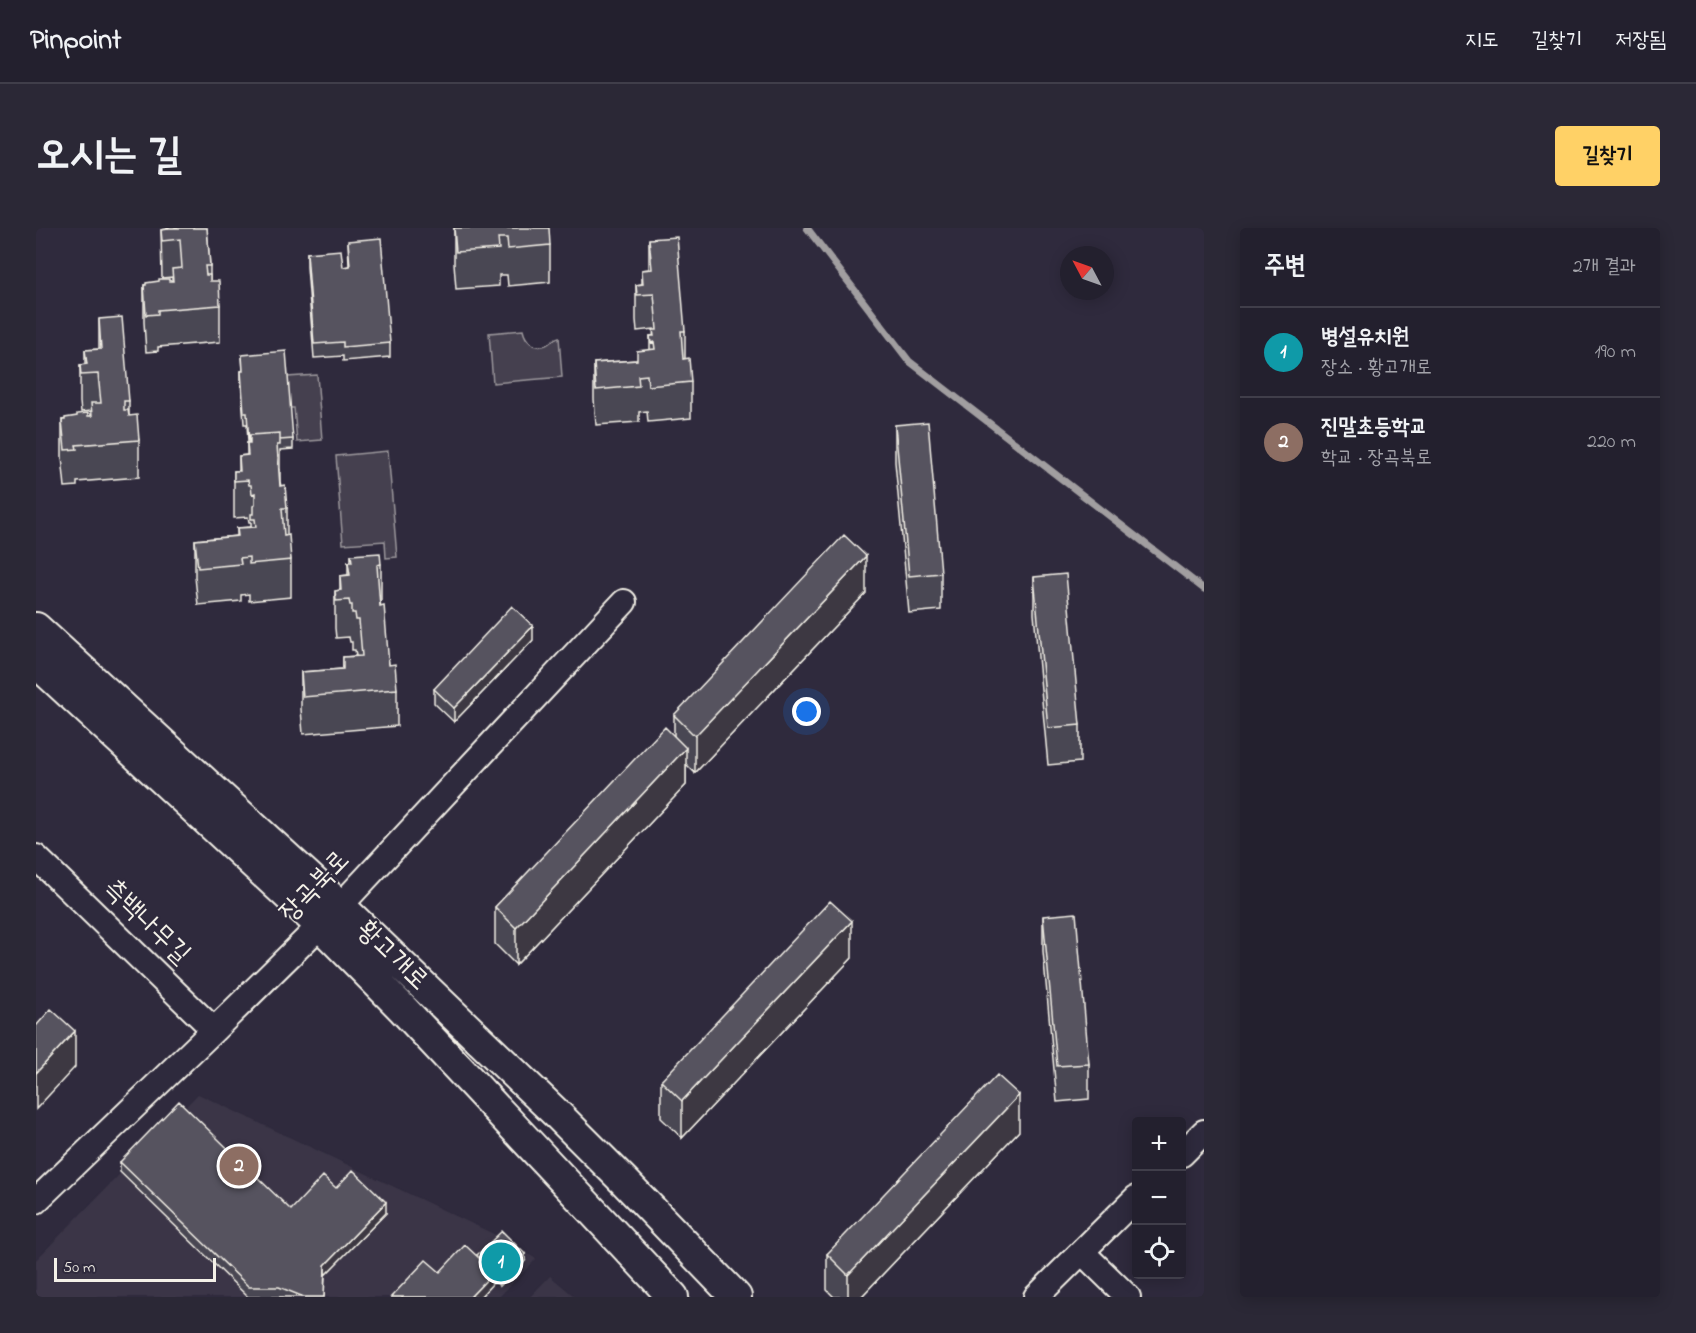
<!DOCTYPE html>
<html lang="ko">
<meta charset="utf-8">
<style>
body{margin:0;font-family:"Indie Flower","Poor Story",sans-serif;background:#2b2836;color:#f1f3f6}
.controls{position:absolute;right:18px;bottom:18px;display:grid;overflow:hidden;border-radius:6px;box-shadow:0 3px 15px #0003}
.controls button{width:54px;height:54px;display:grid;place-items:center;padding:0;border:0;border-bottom:2px solid #403e4a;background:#23202e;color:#f1f3f6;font:30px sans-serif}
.compass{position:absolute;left:1024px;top:18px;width:54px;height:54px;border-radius:50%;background:#23202e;box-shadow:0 3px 15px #0003;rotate:311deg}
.scale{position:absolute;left:18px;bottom:15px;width:162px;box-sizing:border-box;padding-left:6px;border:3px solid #f4f1e8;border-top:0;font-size:16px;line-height:21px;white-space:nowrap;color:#f4f1e8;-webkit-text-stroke:4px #2f2a3d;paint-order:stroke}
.you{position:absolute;left:771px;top:484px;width:21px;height:21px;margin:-15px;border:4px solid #fff;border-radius:50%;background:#1a73e8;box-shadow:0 0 0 9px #1a73e833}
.badge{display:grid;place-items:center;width:39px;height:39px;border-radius:50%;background:#ffd166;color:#fff;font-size:20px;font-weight:700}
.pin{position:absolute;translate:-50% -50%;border:3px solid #fff;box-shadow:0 2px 6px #0006}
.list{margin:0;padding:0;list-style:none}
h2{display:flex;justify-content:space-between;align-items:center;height:78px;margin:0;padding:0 24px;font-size:26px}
h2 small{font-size:20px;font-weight:400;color:#a3a3aa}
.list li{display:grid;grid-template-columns:39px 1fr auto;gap:18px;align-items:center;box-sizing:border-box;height:90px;padding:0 24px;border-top:2px solid #403e4a}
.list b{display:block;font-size:22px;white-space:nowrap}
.list p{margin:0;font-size:20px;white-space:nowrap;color:#a3a3aa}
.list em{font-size:20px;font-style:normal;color:#a3a3aa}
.icon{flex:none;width:33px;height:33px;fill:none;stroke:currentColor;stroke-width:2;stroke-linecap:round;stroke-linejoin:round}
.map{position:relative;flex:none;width:1168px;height:1069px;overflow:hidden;border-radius:6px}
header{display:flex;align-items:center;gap:36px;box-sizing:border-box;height:84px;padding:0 30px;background:#23202e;border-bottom:2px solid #403e4a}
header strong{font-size:28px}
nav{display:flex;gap:33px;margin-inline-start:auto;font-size:21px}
.intro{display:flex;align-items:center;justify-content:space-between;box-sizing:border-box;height:144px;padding:0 36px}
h1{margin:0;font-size:42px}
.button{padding:15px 27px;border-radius:6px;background:#ffd166;color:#111;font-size:21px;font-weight:700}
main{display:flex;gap:36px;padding:0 36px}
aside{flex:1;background:#23202e;border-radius:6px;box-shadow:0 3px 15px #0003}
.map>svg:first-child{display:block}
.built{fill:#3b3647}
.green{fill:#454050;stroke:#9c989c;stroke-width:1.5}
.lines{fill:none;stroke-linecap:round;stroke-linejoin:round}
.stream{stroke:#a19ea0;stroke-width:7}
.minor-casing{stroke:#f4f1e8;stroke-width:28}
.tertiary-casing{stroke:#f4f1e8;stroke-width:34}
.minor{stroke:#2f2a3d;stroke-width:24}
.tertiary{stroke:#2f2a3d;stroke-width:30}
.wall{fill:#4a4752;stroke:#f4f1e8;stroke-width:1.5}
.shaded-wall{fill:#3c3942;stroke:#f4f1e8;stroke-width:1.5}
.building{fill:#56525f;stroke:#f4f1e8;stroke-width:1.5}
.labels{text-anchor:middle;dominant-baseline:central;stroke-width:4.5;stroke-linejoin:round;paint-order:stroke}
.street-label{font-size:27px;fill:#f4f1e8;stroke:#2f2a3d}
</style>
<header>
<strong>Pinpoint</strong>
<nav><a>지도</a><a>길찾기</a><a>저장됨</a></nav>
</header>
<div class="intro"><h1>오시는 길</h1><a class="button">길찾기</a></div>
<main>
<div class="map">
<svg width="1168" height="1069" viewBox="0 0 1168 1069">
<rect width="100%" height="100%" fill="#2f2a3d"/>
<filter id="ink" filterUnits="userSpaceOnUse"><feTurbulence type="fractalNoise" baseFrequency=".0167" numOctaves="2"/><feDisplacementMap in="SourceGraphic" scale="12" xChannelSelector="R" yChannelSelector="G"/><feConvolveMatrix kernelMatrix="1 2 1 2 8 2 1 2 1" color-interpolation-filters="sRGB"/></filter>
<g filter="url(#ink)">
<path class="built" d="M162,866L466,1010L500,1031L463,1069H0V1032Z
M514,1048L539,1069H494Z"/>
<path class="green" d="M487,102C489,112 498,122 510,117C515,115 517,110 523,109L526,149L457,155L453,105Z
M281,147L286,212L261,214L258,180H254L251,149Z
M352,223L361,329L350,330L349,313L307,316L300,228Z"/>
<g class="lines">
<path class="stream" d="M771,0L873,133L1168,361"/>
<g class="minor-casing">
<path id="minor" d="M0,629L178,802
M1146,926L1168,904
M0,973L178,802L304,678L588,374
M1046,1024L1092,1069
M1000,1069L1100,970"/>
</g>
<g class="tertiary-casing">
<path id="tertiary" d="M0,400L304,678L523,888L589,954L700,1069
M0,434L284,697L367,781L637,1069"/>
</g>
<use href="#minor" class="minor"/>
<use href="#tertiary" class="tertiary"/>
</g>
<path class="wall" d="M131,0H171L174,38V53L184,77V114L122,119V123L110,124L108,94V57L136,53V49L126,50L125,2L131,1Z
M418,0L514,17V54L472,58L471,47H463V58L420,61L418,35Z
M613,11L649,103V131L655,154V190L612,194L611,183L603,184V194L560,197L558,171V135L601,132L614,122V108H617L618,101L601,103L600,92V57L606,56V42L613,41Z
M312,13L354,115V129L307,133V128L278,130L271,39V25L307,39L313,38Z
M63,91L93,173V188L103,212V249L41,254V258L29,259L26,229V192L55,188V183L45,184L44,174V137L49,136V122L63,121Z
M206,127L257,211V221L244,222V254L251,280V308L255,332V369L213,373V366L205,367V373L162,377L159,349V312L201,308V300L215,299V294H213L212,289L198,290V243H203V228L211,227V215H212L211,196H208L205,153V143H207Z
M859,197L905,345V382L873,385L859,234Z
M315,327L345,336V373H344L353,437L361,461V498L267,506L265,481V444L307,441V429L320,428L319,422H316V414H314L313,409L300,410L299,400V363L304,362V348L312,347V334H315Z
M998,349L1044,497V534L1012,537L998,386Z
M830,365L659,545L650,536V557L480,737L459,716V679L638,508V487Z
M497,412L418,494L398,475V461Z
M1007,688L1053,836V871L1021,874L1007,723Z
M816,730L646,910L625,890V853Z
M983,903L825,1069H798L791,1062V1026Z
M84,934L255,982L300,960L350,985L289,1047L288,1069H212L84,944Z
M441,1027L489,1033L464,1058L458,1052V1054L444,1069H355L404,1044Z"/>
<path class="shaded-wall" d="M830,328V365L659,545V508Z
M497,398V412L418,494V480Z
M650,520V557L480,737V700Z
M816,693V730L646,910V873Z
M39,803V839L0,881V845Z
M983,867V903L825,1069H812V1047Z
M350,974V985L289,1047V1037Z
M489,1026V1033L464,1058V1051Z
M458,1044V1054L444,1069H434Z"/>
<path class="building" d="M132,0H171L174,38H169L170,47H174V53H183L184,77L122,82V86L110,87L108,57H110V55L123,53V51H133V53H137L136,41L146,40L144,11L126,13L125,2L132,1Z
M418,0H513L514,17L472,21L471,10H462L463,21L420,24Z
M641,9L649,103H645L647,131L653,130L655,154L612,158L611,147L602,148L603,158L560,162L558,135L601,132V123L619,121L618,114L615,115L614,108H618L617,102H621L618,66L601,67L600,57L607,56L606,42L616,41L613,11Z
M345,10L354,115L307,119V114L278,116L271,25L305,22L307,39L314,38L312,13Z
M86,89L93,173H88V182H92L93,188L101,187L103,212L40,217L41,221L29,222L26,192H29V190L41,188V186L52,185V188H56L55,175H65L62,146L45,147L44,137L51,136L49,122L65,121L63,91Z
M250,123L257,211L244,212V205L214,207L213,215L211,185H208L205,143H207L206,127Z
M892,194L905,345L873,348L859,197Z
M244,205V217H241L244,258L249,257L251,280H246L248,308L253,307L255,332L213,336V329L204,330L205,336L162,340L159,312L202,308L201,300L220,299L219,291H215V286H217V278L219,277V265L216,266L215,257H213L212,252L198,253V243H204L203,228L212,227L211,215H214V207Z
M808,307L830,328L659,508L638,487Z
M344,325L345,336L341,337L344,378L348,377L353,437L359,436L361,461L267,469L265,444L307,441V429L326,428L323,392H320L319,385H316V377H314L313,372L300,373L299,363L305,362L304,348L314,347L312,334H316L315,327Z
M1030,346L1044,497L1012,500L998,349Z
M476,378L497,398L418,480L398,461Z
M629,499L650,520L480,700L459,679Z
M794,673L816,693L646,873L625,853Z
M1040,685L1053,836L1021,838L1007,688Z
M15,781L39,803L0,845V798Z
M961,847L983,867L812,1047L791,1026Z
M143,873L255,982L287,948L300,960L317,942L350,974L289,1037L288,1069H268L243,1059H213L84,934Z
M466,1003L489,1026L464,1051L441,1027Z
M429,1017L458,1044L434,1069H355L390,1032L404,1044Z"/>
</g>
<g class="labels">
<g class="street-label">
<text transform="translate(279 659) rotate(-46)">장곡북로</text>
<text transform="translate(110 694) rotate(44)">측백나무길</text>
<text transform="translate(356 728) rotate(44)">황고개로</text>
</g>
</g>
</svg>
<div class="controls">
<button>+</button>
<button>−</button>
<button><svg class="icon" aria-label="locate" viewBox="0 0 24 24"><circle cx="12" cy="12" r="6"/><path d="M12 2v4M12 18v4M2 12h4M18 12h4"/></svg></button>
</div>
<svg class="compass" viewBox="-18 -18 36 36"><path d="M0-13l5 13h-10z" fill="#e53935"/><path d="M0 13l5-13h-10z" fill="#a3a3aa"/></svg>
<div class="scale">50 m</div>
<div class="you"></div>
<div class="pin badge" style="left:465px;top:1034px;background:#0f9aa8">1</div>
<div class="pin badge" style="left:203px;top:938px;background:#8d6e63">2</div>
</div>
<aside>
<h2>주변<small>2개 결과</small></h2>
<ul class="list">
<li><span class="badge" style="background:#0f9aa8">1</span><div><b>병설유치원</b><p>장소 · 황고개로</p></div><em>190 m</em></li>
<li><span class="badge" style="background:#8d6e63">2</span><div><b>진말초등학교</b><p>학교 · 장곡북로</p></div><em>220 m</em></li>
</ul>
</aside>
</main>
